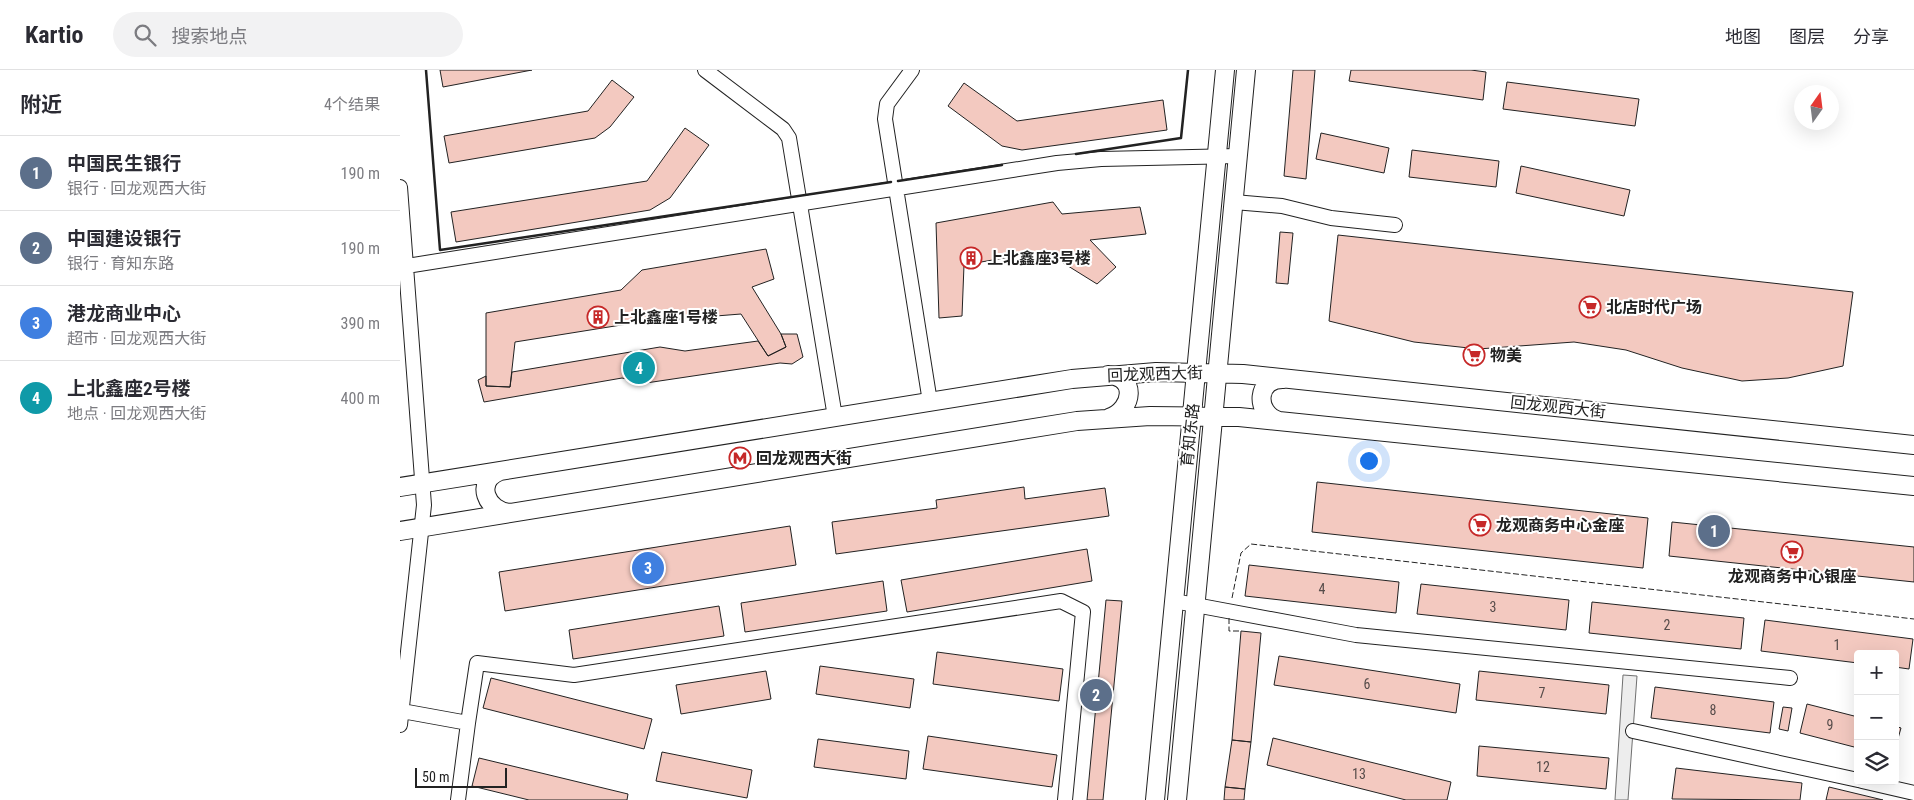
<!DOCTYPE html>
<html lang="zh">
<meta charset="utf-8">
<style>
body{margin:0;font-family:"Roboto Condensed","Noto Sans SC",sans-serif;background:#f2f2f3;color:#2b2b33}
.controls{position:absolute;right:15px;bottom:15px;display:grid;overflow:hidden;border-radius:5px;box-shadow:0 5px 20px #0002}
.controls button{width:45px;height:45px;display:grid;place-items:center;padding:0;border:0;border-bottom:1px solid #e1e1e2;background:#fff;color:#2b2b33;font:25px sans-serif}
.compass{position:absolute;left:1394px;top:15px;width:45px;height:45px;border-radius:50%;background:#fff;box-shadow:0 5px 20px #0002;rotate:14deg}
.scale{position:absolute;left:15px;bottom:12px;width:92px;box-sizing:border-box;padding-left:5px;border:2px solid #222;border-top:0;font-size:14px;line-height:18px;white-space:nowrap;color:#222;-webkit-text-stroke:4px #fff;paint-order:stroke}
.you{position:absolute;left:968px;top:390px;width:18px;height:18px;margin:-12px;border:4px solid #fff;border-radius:50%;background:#1a73e8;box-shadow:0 0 0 8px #1a73e833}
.badge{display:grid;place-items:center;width:32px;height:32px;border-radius:50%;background:#0f766e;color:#fff;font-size:16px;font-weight:700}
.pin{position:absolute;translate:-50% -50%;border:2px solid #fff;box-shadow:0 1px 5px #0006}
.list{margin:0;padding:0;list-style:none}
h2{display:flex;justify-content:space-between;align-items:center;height:65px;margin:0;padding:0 20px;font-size:21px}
h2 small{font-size:16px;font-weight:400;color:#7c7c81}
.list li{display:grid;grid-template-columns:32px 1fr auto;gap:15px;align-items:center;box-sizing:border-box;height:75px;padding:0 20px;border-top:1px solid #e1e1e2}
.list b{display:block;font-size:19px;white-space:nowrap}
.list p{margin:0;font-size:16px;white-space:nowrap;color:#7c7c81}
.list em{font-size:16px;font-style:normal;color:#7c7c81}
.icon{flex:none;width:28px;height:28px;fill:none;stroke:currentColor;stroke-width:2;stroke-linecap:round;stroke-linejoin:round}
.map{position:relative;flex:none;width:1514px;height:730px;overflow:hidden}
header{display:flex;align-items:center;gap:30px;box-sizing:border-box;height:70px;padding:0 25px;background:#fff;border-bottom:1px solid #e1e1e2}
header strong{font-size:24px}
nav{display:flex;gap:28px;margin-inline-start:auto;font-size:18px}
.search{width:350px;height:45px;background:#f2f2f3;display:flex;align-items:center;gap:12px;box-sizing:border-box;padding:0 18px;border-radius:28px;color:#7c7c81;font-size:19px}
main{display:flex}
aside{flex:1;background:#fff}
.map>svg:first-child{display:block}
.parking{fill:#ededed;stroke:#6f6f6f}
.building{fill:#f3c9c0;stroke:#222}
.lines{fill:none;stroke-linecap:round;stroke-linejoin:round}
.minor-casing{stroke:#222;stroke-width:16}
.major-casing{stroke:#222;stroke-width:20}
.minor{stroke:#fff;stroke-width:14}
.major{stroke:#fff;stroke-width:18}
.fence{stroke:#222;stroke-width:1;stroke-dasharray:6 2.5;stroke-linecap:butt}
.wall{stroke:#222;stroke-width:2.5}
.labels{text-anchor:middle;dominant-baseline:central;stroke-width:4;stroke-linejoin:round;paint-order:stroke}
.number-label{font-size:14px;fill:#564c4a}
.poi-label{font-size:16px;font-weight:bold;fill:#222;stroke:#fff;text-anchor:start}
.street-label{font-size:16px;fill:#222;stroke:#fff}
</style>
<header>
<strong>Kartio</strong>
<div class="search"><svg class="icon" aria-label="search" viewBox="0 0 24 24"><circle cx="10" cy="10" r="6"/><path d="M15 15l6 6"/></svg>搜索地点</div>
<nav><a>地图</a><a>图层</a><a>分享</a></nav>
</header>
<main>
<aside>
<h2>附近<small>4个结果</small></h2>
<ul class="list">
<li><span class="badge" style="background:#5c6f8a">1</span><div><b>中国民生银行</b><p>银行 · 回龙观西大街</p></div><em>190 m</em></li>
<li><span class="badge" style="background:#5c6f8a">2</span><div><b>中国建设银行</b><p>银行 · 育知东路</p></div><em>190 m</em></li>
<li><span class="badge" style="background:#3f7fe0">3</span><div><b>港龙商业中心</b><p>超市 · 回龙观西大街</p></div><em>390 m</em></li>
<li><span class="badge" style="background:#0f9aa8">4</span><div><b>上北鑫座2号楼</b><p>地点 · 回龙观西大街</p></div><em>400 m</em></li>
</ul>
</aside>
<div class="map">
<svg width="1514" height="730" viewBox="0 0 1514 730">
<rect width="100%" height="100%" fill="#fff"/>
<path class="parking" d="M1223,605L1237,606L1228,730H1215Z"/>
<path class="building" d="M40,0H132L43,17Z
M893,0H915L906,109L884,106Z
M951,0H1071L1086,2L1083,30L949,11Z
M212,10L234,27L210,57L195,68L49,93L44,66L188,41Z
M1107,12L1239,29L1235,56L1103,39Z
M564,13L617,51L763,30L767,60L622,80L602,76L548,36Z
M285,58L309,75L270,128L250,140L56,172L51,142L247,111Z
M921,63L989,78L984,103L916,89Z
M1012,80L1099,91L1096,117L1009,107Z
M1121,96L1230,120L1224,146L1116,123Z
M653,132L662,144L740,137L746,164L690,170L716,197L697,214L644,181L564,195L562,246L539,248L536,153Z
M880,162L893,163L888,214L876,213Z
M938,165L1453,222L1443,296L1388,308L1342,311L1282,298L1226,280L1174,272L1078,279L1014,272L929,251Z
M366,179L374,209L352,217L381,264L386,277L368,286L341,244L240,252L115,272L110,317L86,316V243L221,220L242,200Z
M381,264H397L403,287L392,294L380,293L246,313L222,308L84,332L78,310L86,306V316L110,317L112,302L260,277L285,281L358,271L368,286L386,277Z
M917,412L1248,448L1243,498L912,462Z
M624,417L625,429L705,418L709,446L436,484L432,452L537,438L536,430Z
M1272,452L1514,477V512L1269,486Z
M390,456L396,495L105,541L99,502Z
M687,479L692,511L507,542L501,510Z
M849,495L999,512L996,543L845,526Z
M483,511L487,541L345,562L341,533Z
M1021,514L1169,530L1166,560L1017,544Z
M706,530L722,531L703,730H687Z
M1192,532L1344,548L1341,579L1189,563Z
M319,536L324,566L173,589L169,560Z
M1365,550L1513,569L1509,599L1495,597V584H1458V593L1361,581Z
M841,561L861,563L851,672L832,670Z
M537,582L663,599L659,631L533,614Z
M879,586L1060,614L1056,643L874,615Z
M420,596L514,609L510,638L416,624Z
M366,601L371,629L281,644L276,615Z
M1079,601L1209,615L1206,644L1076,630Z
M91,608L252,649L244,679L83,638Z
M1255,617L1374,632L1370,663L1251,648Z
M1407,634L1458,647V678L1400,663Z
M1383,637L1392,638L1388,661L1379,659Z
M1495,656L1501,658L1495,679Z
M528,666L657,685L652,717L523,699Z
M873,668L1051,712L1047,730H1006L867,695Z
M418,669L509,681L506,709L414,697Z
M832,670L851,672L845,719L825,717Z
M1079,676L1209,688L1206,719L1077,706Z
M262,682L352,700L347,728L256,711Z
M79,688L228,724L227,730H129L72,716Z
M1276,698L1402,713L1400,730L1272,729Z
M825,717L845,719L844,730H824Z
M1429,717L1483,730H1426Z"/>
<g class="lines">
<g class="minor-casing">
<path id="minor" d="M305,0L383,59L389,68L435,347
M512,0L487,34L485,49L530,332
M0,117L24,435L0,655
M834,132L882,136L931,148L995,155
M0,197L657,93L701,89L838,86
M774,531L956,565L1390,608
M2,641L68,653L58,730
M68,653L77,593L174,605L661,531L683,542L665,730
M1233,661L1458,710
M1462,711L1514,723"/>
</g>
<g class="major-casing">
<path id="major" d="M708,305C737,306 734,339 709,348
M879,351C854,343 856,308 884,309
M100,401C74,411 86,442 111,443
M0,417L672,309L756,302L843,304L1514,375
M0,461L677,351L750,346L839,347L1514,416
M755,730L825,0
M777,730L846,0"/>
</g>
<use href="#minor" class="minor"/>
<use href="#major" class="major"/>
<path class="fence" d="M832,528L841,483L851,474L1514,549
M829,548V561H841"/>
<path class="wall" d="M26,0L40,180L491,112
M676,84L781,68L788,0
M498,111L602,95"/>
</g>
<defs>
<g id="building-ring" transform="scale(1.125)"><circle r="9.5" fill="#fff" stroke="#c62828" stroke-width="1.5"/><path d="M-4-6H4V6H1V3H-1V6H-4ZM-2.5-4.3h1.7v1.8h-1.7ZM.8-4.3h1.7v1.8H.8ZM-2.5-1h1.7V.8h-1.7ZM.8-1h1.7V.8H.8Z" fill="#c62828"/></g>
<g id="supermarket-ring" transform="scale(1.125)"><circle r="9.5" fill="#fff" stroke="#c62828" stroke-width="1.5"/><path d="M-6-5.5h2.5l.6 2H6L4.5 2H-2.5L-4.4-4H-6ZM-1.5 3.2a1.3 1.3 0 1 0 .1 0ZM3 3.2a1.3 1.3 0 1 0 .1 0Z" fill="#c62828"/></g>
<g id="metro-ring" transform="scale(1.125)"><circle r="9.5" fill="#fff" stroke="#c62828" stroke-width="1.5"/><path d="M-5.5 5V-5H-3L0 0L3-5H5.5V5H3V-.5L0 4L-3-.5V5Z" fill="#c62828"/></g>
</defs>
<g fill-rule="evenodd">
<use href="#building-ring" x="571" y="188"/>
<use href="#supermarket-ring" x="1190" y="237"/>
<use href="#building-ring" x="198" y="247"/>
<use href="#supermarket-ring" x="1074" y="285"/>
<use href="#metro-ring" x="340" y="388"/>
<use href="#supermarket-ring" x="1080" y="455"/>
<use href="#supermarket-ring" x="1392" y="482"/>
</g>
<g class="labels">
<g class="number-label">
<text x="922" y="519">4</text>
<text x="1093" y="537">3</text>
<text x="1267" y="555">2</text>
<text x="1437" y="575">1</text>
<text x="967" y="614">6</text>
<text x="1142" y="623">7</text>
<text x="1313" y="640">8</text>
<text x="1430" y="655">9</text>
<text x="1143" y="697">12</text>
<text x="959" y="704">13</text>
</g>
<g class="poi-label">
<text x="587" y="188">上北鑫座3号楼</text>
<text x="1206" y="237">北店时代广场</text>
<text x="214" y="247">上北鑫座1号楼</text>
<text x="1090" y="285">物美</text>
<text x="356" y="388">回龙观西大街</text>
<text x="1096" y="455">龙观商务中心金座</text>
<text x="1392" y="506" text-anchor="middle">龙观商务中心银座</text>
</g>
<g class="street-label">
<text transform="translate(755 304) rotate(-2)">回龙观西大街</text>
<text transform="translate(1158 337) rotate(6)">回龙观西大街</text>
<text transform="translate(790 365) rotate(-84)">育知东路</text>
</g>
</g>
</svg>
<div class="controls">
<button>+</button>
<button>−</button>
<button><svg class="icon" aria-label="layers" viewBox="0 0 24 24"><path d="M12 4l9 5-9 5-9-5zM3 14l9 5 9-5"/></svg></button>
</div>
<svg class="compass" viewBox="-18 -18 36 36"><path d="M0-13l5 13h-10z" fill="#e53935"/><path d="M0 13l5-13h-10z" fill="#7c7c81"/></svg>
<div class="scale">50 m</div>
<div class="you"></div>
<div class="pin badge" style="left:1314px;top:461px;background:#5c6f8a">1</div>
<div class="pin badge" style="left:696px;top:625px;background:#5c6f8a">2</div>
<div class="pin badge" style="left:248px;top:498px;background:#3f7fe0">3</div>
<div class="pin badge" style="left:239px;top:298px;background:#0f9aa8">4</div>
</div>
</main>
